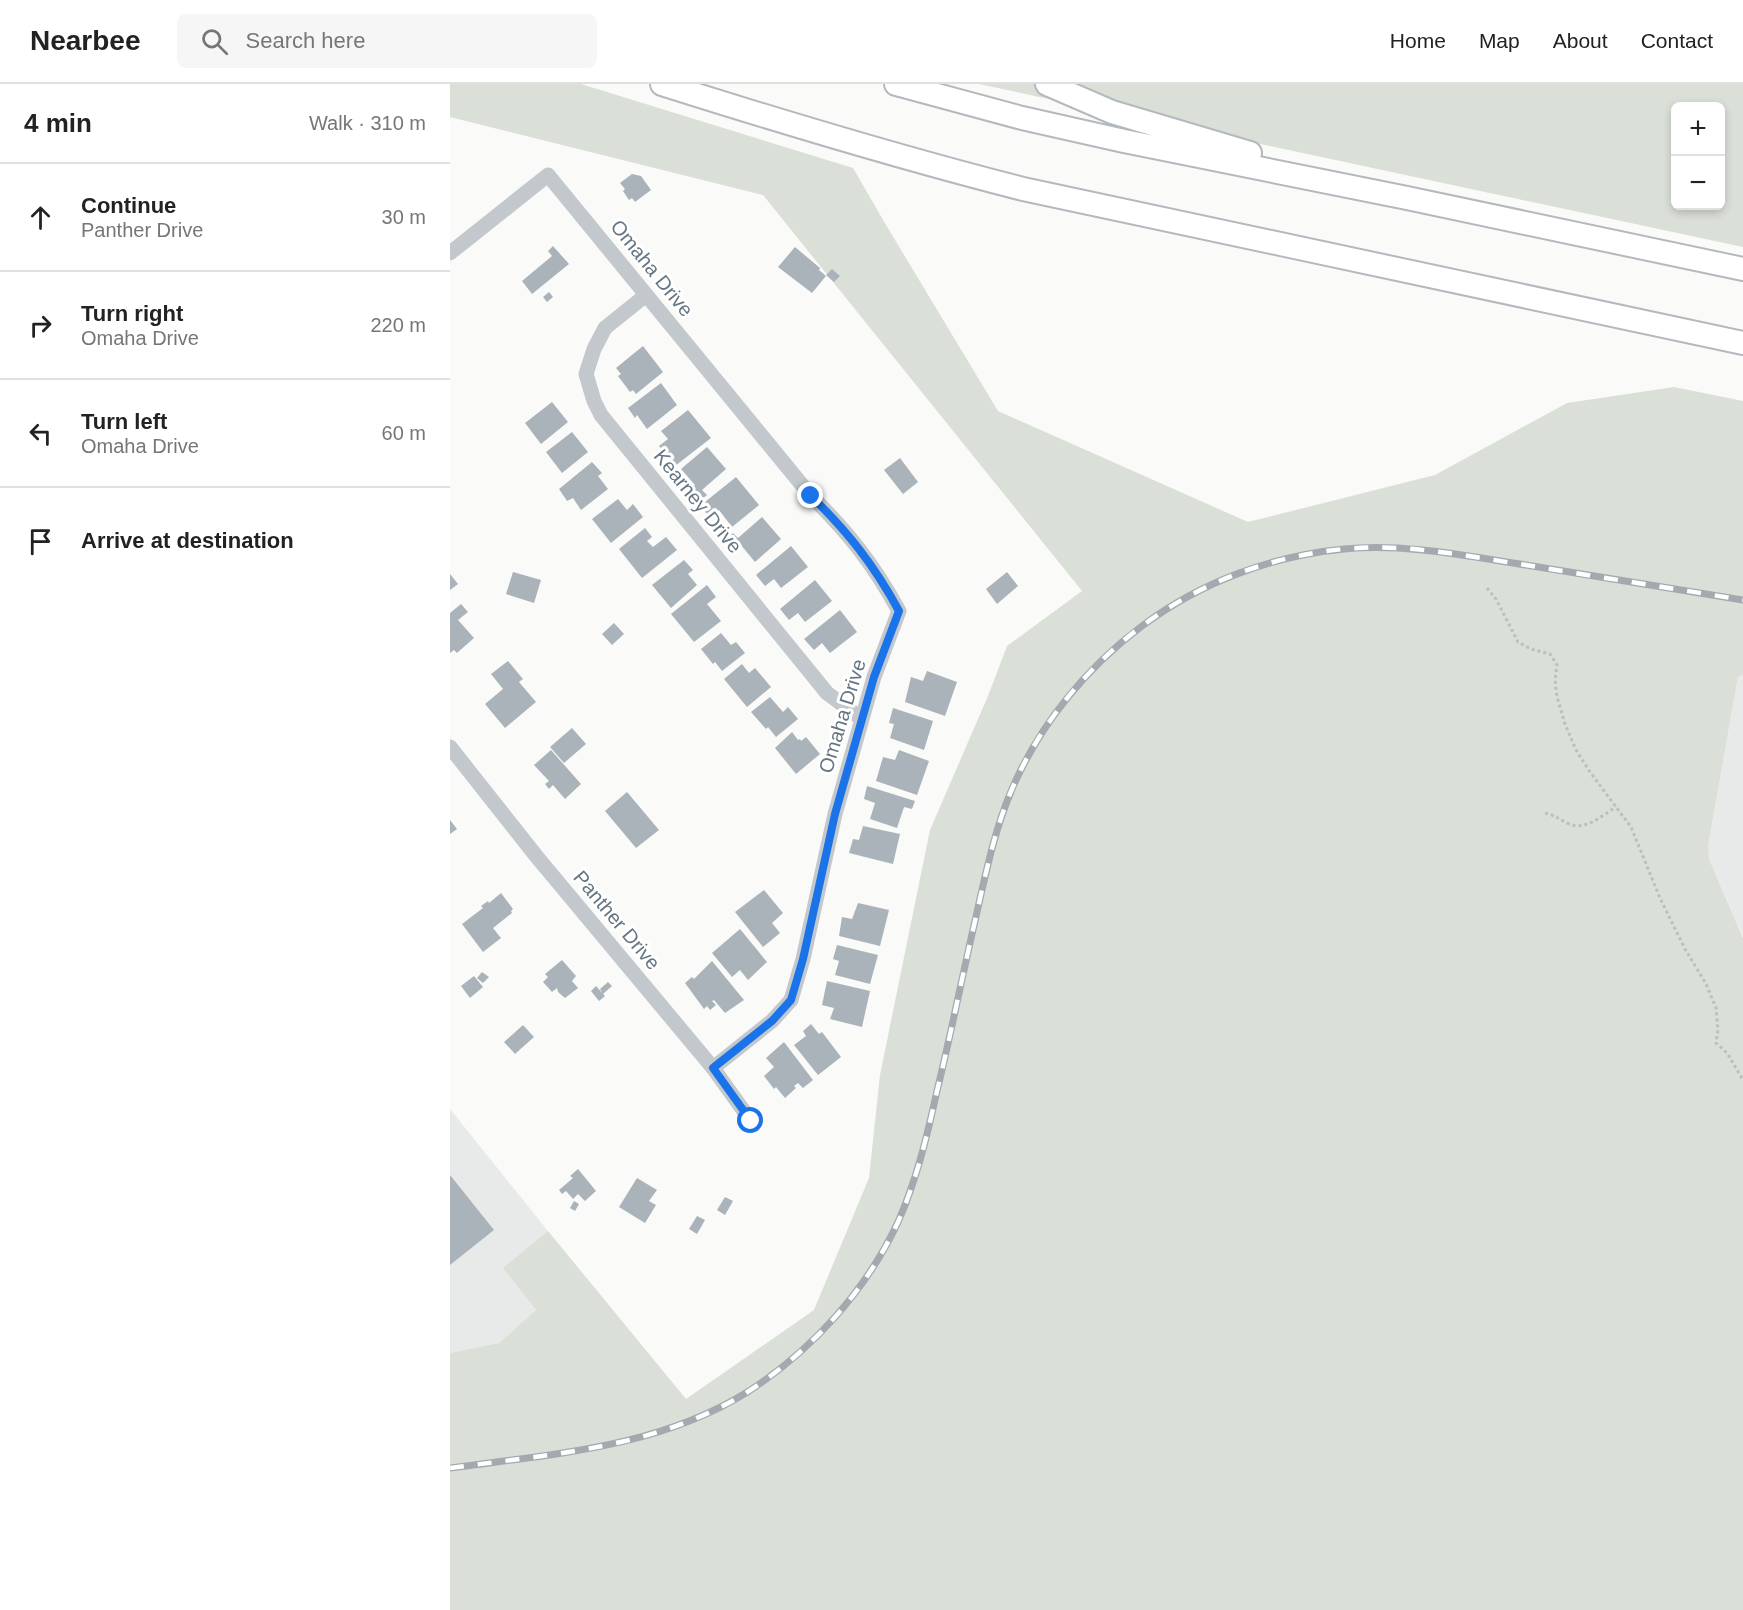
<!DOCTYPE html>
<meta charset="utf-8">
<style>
body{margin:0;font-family:Arial,sans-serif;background:#f6f6f6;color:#222}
.controls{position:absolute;right:18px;top:18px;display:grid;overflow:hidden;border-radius:9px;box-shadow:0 3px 9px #0003}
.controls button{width:54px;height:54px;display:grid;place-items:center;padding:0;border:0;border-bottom:2px solid #e0e0e0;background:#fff;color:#222;font:30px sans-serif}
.stop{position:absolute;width:18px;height:18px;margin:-14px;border:4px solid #1a73e8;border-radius:50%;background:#fff}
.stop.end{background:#1a73e8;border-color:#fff;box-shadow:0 2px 6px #0008}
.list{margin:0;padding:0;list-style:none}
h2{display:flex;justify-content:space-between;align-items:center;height:78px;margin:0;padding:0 24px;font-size:26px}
h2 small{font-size:20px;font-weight:400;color:#767676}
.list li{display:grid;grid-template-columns:39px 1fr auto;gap:18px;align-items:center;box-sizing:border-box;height:108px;padding:0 24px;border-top:2px solid #e0e0e0}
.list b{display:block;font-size:22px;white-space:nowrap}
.list p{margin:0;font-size:20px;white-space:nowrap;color:#767676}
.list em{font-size:20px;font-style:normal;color:#767676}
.icon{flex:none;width:33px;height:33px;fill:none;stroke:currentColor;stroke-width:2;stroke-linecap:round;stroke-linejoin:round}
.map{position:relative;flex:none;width:1293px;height:1526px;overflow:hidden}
header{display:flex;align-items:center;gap:36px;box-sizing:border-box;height:84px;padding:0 30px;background:#fff;border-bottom:2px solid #e0e0e0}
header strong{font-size:28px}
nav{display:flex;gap:33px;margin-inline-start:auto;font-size:21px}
.search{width:420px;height:54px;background:#f6f6f6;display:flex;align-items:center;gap:15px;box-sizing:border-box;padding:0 21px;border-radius:9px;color:#767676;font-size:22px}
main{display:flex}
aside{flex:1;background:#fff}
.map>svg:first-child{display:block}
.built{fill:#e8e9e9}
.green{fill:#dadfd7;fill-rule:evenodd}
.building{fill:#aab3b9}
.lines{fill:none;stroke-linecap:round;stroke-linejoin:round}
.highway-casing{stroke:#b4b9bd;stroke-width:26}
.path{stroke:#bbbfc2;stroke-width:3;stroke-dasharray:3 3;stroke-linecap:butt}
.minor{stroke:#c3c8cc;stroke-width:15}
.highway{stroke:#fff;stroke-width:22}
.rail-casing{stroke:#a2aab0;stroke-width:7}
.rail{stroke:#fff;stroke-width:4.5;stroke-dasharray:14;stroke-linecap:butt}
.route{stroke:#1a73e8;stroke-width:8}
.labels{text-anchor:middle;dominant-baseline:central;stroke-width:6;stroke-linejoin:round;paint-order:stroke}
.street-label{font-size:20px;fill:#657683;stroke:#fff}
</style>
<header>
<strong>Nearbee</strong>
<div class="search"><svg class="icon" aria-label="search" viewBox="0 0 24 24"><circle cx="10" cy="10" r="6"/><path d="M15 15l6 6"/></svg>Search here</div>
<nav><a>Home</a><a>Map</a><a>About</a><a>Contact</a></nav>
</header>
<main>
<aside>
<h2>4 min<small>Walk · 310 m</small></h2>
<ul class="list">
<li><svg class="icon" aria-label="ahead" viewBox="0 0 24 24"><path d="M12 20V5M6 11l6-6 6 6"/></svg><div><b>Continue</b><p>Panther Drive</p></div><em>30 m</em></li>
<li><svg class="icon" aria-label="right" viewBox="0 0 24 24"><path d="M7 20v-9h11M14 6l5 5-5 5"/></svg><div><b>Turn right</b><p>Omaha Drive</p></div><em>220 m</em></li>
<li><svg class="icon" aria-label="left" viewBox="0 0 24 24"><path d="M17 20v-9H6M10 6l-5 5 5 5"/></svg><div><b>Turn left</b><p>Omaha Drive</p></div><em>60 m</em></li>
<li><svg class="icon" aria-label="arrive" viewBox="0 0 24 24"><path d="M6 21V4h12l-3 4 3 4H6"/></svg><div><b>Arrive at destination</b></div></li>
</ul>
</aside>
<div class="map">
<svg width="1293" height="1526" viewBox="0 0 1293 1526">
<rect width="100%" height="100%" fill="#fafaf8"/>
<path class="built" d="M1293,591V853L1259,775L1258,762L1288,593Z
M0,1025L98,1147L54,1184L86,1226L49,1259L0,1269Z"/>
<path class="green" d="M0,0H131L403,84L436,141L548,327L798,438L985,391L1117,319L1224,303L1293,317V591L1288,593L1258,762L1259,775L1293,854V1526H0V1269L49,1259L86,1226L53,1184L98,1147L236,1315L364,1226L419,1094L430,991L480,746L538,612L557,562L632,507L313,111L0,33Z
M529,0H1293V163ZM1226,22H1270V122H1226Z"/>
<path class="building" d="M182,90L191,92L201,106L185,118L182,114L179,116L173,107L175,105L170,99Z
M103,162L119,180L82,210L72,197L102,172L98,167Z
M345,163L370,184L369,186L376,192L362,209L328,183Z
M382,185L390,192L384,198L376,191Z
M99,208L103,213L97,218L93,213Z
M193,262L213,288L186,310L183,306L180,308L168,292L171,290L166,284Z
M211,299L227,321L197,345L187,331L185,334L178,324Z
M102,318L118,338L91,360L75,339Z
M238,326L261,354L225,382L209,362L218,355L211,347Z
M122,348L138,368L112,389L96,368Z
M257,363L276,385L252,406L257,411L246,420L237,409L245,401L231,385Z
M450,374L468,398L453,410L434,386Z
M142,378L152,389L148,392L158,405L131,426L123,414L117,417L109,405Z
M286,393L309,421L282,443L269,426L260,433L250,422Z
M168,415L177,426L183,420L193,433L161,459L142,435Z
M312,433L331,455L305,478L291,461L283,468L272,458L283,449L288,454Z
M195,444L202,453L197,457L203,463L216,453L227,466L192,494L169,465Z
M341,462L358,483L331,504L324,495L315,502L306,491Z
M234,476L243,486L238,490L247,501L221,524L202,501Z
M63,488L91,496L84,519L56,510Z
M557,488L568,502L547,520L536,505Z
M0,490L8,500L0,506Z
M365,496L382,517L355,538L348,529L339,536L330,525Z
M257,501L266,513L257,520L271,537L244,558L221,530Z
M11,520L18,528L8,536L24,554L7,569L4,566L0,569V529Z
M390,526L407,548L380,569L372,559L364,566L354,555Z
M164,539L174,550L162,561L152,550Z
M271,549L281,561L286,558L295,569L272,587L265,578L263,580L251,565Z
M58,577L73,595L69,598L86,618L55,644L35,620L53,605L41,590Z
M292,580L299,589L305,584L321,603L297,623L274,595Z
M477,587L507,598L495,632L455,618L461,593L473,597Z
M320,613L333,628L338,623L348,635L326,653L318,643L316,645L301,628Z
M443,624L483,637L474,666L440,654L444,640L439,639Z
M122,644L136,660L114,679L100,663Z
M342,648L348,656L350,655L351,657L356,653L370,670L346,690L325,664Z
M101,666L131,700L115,715L103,701L99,705L95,700L99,697L84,681Z
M449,666L479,677L467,711L426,697L433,673L445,676Z
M417,702L465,717L462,725L454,723L447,744L420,735L425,719L414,715Z
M177,708L209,746L186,764L155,727Z
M0,736L7,745L0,750Z
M413,742L450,750L443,780L399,769L403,755L409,756Z
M314,806L333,829L322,839L330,849L313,863L285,828Z
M51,809L63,825L61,827L62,829L43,844L51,854L33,868L12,840L33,824L31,822L38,817L39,819Z
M408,819L439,826L430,862L389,852L392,833L402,835Z
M290,845L317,878L298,896L290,886L282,893L262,869Z
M387,861L428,871L420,900L385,891L389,877L383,875Z
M112,876L126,892L122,897L128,904L115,914L108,908L107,904L102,908L93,898L98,893L95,890Z
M262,877L294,916L275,929L264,916L262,917L266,921L260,926L257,922L254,925L235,899L242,893L244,895Z
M32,888L39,893L33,899L27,894Z
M24,892L33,903L20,914L11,902Z
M377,897L420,907L412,943L380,935L384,924L372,921Z
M158,898L162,902L153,910L150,905Z
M146,902L155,912L149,917L141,907Z
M361,940L369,950L372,948L391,973L368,991L344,961L356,952L353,947Z
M73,941L84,953L65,970L54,958Z
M334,958L363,996L353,1004L348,999L344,1002L346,1004L335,1014L326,1003L324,1005L314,992L324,983L316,974Z
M128,1085L146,1107L135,1117L128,1110L123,1115L116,1107L112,1110L109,1106L123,1094L120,1092Z
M0,1091L44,1146L0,1181Z
M187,1094L207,1106L199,1117L206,1121L195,1139L169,1123Z
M275,1113L283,1117L275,1131L267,1126Z
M124,1117L129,1120L125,1127L120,1124Z
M247,1132L255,1136L247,1150L239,1145Z"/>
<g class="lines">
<g class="highway-casing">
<path id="highway" d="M212,0C332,38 451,74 573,105L1293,259
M446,0L572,34L674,57L957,114L1293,185
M597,0L662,28L800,69"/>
</g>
<path class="path" d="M1037,504L1046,515L1068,558L1081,565L1100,570L1107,581L1105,596L1107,613L1115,640L1126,666L1140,688L1181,743L1210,814L1235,865L1256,900L1266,924L1268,946L1266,959L1277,969L1293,996
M1095,729C1104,731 1109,735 1117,739C1135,748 1151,732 1166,723"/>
<path class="minor" d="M0,169L98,91L361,412C398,448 424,481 449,527L424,593L385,730L353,875L341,916L322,937L263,984
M196,211L155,244L144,265L136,290L144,317L151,331L377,609L412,635
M0,663L87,773L263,984L301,1037"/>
<use href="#highway" class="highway"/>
<g class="rail-casing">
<path id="rail" d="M0,1384C102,1370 209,1364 299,1307C362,1266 416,1207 448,1138C467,1095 477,1052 487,1007C501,950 512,893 525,837C535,793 544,747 562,705C590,640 636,584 692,542C751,498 821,472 894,465C955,459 1016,472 1076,481C1148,493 1221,504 1293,516"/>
</g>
<use href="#rail" class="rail"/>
</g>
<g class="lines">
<path class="route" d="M301,1037L263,984L322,937L341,916L353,875L385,730L424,593L449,527C424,481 398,448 361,412"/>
</g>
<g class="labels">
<g class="street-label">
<text transform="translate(202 184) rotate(51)">Omaha Drive</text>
<text transform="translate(248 417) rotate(51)">Kearney Drive</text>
<text transform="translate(392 632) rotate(-73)">Omaha Drive</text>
<text transform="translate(167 836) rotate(50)">Panther Drive</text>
</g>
</g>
</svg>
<div class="controls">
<button>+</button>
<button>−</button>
</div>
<div class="stop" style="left:301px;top:1037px"></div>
<div class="stop end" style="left:361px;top:412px"></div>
</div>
</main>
